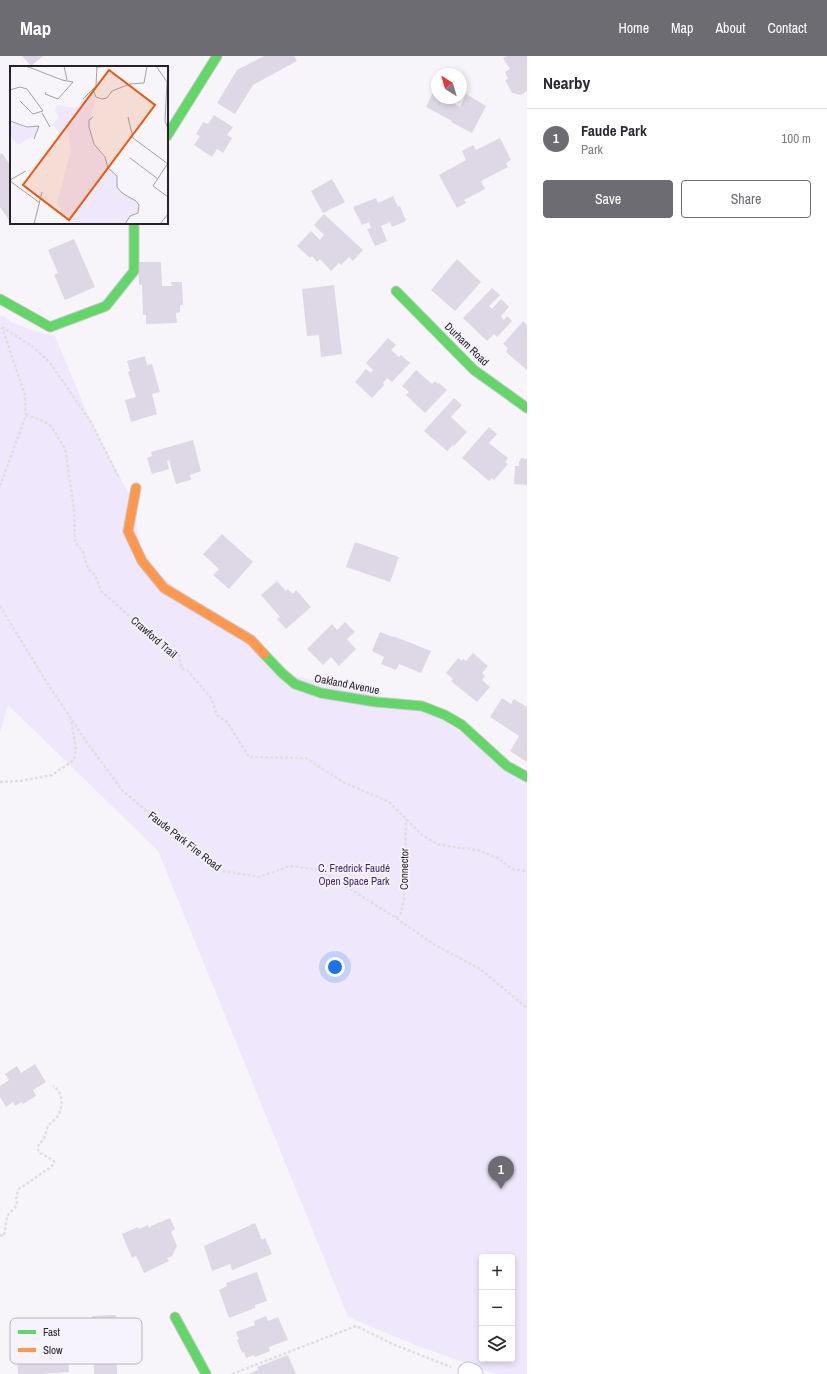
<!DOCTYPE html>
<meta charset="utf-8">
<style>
body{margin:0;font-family:"Archivo Narrow",sans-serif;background:#f2f2f3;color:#2b2b33}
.controls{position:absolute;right:12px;bottom:12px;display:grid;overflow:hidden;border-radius:4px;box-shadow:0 2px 6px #0003}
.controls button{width:36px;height:36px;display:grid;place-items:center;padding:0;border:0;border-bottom:1px solid #e1e1e2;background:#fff;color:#2b2b33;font:20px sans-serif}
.compass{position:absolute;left:431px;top:12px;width:36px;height:36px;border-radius:50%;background:#fff;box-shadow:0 2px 6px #0003;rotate:323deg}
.you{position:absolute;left:335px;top:911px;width:14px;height:14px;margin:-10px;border:3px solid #fff;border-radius:50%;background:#1a73e8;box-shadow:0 0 0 6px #1a73e833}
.badge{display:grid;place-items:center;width:26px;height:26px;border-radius:50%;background:#6e6c73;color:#fff;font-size:13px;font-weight:700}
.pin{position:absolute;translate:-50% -33px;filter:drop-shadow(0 1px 2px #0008)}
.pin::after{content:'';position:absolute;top:21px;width:14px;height:12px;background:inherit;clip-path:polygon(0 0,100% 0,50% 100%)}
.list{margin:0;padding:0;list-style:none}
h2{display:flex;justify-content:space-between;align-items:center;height:52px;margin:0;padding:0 16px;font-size:17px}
h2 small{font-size:13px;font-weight:400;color:#7c7c81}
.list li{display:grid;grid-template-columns:26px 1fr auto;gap:12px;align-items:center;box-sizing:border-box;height:60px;padding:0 16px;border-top:1px solid #e1e1e2}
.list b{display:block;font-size:15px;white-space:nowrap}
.list p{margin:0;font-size:13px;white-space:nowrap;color:#7c7c81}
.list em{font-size:13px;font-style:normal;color:#7c7c81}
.actions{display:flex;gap:8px;padding:12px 16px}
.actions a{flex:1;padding:9px 0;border:1px solid #6e6c73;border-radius:4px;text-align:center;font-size:14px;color:#6e6c73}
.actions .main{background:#6e6c73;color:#fff}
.icon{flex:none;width:22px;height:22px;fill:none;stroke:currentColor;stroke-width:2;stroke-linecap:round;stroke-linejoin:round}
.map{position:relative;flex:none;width:527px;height:1318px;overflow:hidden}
header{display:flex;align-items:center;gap:24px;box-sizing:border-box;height:56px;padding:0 20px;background:#6e6c73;color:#fff}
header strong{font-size:19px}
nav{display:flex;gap:22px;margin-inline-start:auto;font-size:14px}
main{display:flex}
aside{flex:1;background:#fff}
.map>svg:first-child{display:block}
.green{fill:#efe8fc;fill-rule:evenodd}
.building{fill:#ded8e6}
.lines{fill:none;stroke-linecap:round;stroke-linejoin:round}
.street-casing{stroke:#c9c6cd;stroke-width:21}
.fast-casing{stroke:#c9c6cd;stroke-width:11}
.slow-casing{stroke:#c9c6cd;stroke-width:11}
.path{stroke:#dfdfe0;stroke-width:2.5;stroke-dasharray:3 2;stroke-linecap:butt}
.street{stroke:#fefefe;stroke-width:19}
.fast{stroke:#63d668;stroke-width:9}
.slow{stroke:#ff974d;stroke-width:9}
.labels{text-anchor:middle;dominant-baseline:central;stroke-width:3.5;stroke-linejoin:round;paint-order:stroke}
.street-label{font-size:11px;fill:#25222b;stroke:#f6f3fc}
.park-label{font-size:11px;fill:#44256b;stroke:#f6f3fc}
.inset-road{fill:none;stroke:#a3a1a7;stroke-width:1}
.view{fill:#e8590c;fill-opacity:0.15;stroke:#e8590c;stroke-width:2}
.inset-edge{fill:none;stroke:#25222b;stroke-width:2}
.key{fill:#f6f3fc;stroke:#b7b4bd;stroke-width:1}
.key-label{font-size:11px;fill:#25222b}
</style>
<header>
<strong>Map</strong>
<nav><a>Home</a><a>Map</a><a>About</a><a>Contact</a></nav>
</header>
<main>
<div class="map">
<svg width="527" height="1318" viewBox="0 0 527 1318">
<rect width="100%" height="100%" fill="#f7f5fa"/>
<path class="green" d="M0,259C8,261 7,264 14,267C29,273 39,277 55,280L91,366L133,446L142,505L282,617L422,650L527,721V1318H496L415,1289L348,1261L158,795L8,649L0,677ZM482,1201H512V1303H482Z"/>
<path class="building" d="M22,0H43L31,10Z
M264,0H294L297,5L253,29L235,58L217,47L237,14Z
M507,0H527V35L521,39L512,37L505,24L508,23L505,16L510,13L503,2Z
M433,36L437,38V42H444L460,51L466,38L486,50L472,77L451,66L452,65L426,51Z
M214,59L233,71L227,79L232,82L223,97L217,93L212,101L194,89L200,80L196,78L203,66L208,68Z
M500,82L511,104L506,107L508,111L481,125L485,133L464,144L466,147L457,152L439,119L466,104L462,95L473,89L476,94Z
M2,97L11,110V167L0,151V98Z
M332,123L345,146L323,157L311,135Z
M393,140L398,151L400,150L406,165L392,171L390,166L381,170L387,185L375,190L367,173L371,172L369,166L362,169L353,151L376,142L378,147Z
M324,158L363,194L353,205L349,201L341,209L339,207L331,215L320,203L317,206L312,200L310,202L297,190L311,175L320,184L324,179L314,169Z
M74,183L95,231L65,244L54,219L58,217L48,194Z
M457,203L481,226L455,255L431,234Z
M138,206H161L162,230H172L171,226H182L183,249H180V256L176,257L177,267L146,268V259H143L142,229H139Z
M334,229L342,298L321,301L319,279L307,280L302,233Z
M492,232L500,239L489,250L492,253L501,243L509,251L501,260L504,264L507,260L512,265L497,281L494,278L487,285L463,262Z
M523,265L527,269V314L506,296L508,292L503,288Z
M388,282L396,289L391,294L399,301L401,299L410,307L392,326L387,322L383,327L384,329L372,342L355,326L366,313L371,317L373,314L366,307Z
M145,300L147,309L152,308L160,336L152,338L157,358L131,366L125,344L136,341L128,316L130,315L127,305Z
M416,314L432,328L435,325L438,328L439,327L447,334L425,357L406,339L409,336L402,330Z
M454,342L462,349L451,361L467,376L454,390L453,389L447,395L424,375Z
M489,371L497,378L489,387L508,402L505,406L508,408L494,424L492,422L489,425L462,402Z
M193,384L201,415L190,419L191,424L176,428L169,404L167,405L169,413L152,418L147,402L152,400L151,396Z
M521,402L527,403V429L514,428L515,410H519V405H520Z
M222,478L253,506L229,533L213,519L219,513L203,498Z
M355,486L399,501L390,526L346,511Z
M277,525L286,535L288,533L293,538L296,534L311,551L286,573L277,563L280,561L261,539Z
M345,566L355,576L347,583L356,593L339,610L331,601L323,609L307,593L332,568L337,574Z
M380,576L393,581V580L431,595L421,617L399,608L396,614L381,608L384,601L372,595Z
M473,597L488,610L482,617L485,620L482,624L490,631L477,646L451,625L453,623L446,617L458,602L462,605L463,603L466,605Z
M502,642L511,648L514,643L527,651V706L510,695L519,680L490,661Z
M35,1008L46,1026L33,1034L36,1040L23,1048L22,1046L15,1050L13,1046L6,1051L0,1041V1030L9,1024L5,1018L17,1010L21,1017Z
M170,1162L175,1173L171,1176L177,1190L172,1200L167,1202L169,1205L144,1217L136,1200L132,1202L122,1178L138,1171L139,1173L148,1169L149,1172L151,1171V1170Z
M255,1167L262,1184L265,1182L272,1198L232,1214L230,1208L212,1215L204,1190Z
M257,1216L267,1245L255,1249V1252L229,1262L219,1234L227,1230L226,1227Z
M116,1259L117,1318H94L92,1260Z
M266,1260L268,1265L278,1261L288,1284L269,1291L270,1295L255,1301L254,1299L246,1302L244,1296L242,1297L237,1284L239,1283L236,1276L255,1269L254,1265Z
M50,1282H67L69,1316L41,1318H18L16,1283Z
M288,1299L296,1318H248L258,1314L257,1311Z"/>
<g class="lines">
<g class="street-casing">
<path id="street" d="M468,1316L473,1318"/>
</g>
<g class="fast-casing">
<path id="fast" d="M167,80L217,0
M396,235L474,314L527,352
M0,243L50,271L106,250L134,215V167
M264,598L282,617L295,628L321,637L376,646L422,650L445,659L462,669L507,710L527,721
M175,1261L206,1318"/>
</g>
<g class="slow-casing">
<path id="slow" d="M136,432L128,475L142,505L164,532L251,584L264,598"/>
</g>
<path class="path" d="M2,271L32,290L50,307L91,366L119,422
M26,359C35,362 47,365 53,373C57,379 60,386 65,392L74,453L75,487L83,495L88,513L95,519L101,535L142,571L179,600L181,612L187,614L211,642L217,659L227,666L249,701L306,702L343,726L389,746L422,779L437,788L453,791L478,794L498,802L512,813L527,815
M0,430L26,359L25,339L2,271
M0,550L44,622L86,685L122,734L172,777L224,815L259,821L290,810L320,814L396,862L435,889L480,913L527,952
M0,726L20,725L52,719L74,704L76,693L71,663
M396,862L401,857L404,843L406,763
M0,1179L4,1180L7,1160L17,1149L16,1140L19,1133L51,1111L54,1107V1105L40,1097L37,1092C39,1088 42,1086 44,1082C46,1079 46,1074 48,1070C51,1066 57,1063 59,1058C63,1048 63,1036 53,1030
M232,1318L356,1270L395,1289L451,1311"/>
<use href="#street" class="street"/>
<use href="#fast" class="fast"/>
<use href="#slow" class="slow"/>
</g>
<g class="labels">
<g class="street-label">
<text transform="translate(467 288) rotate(44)">Durham Road</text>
<text transform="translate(154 581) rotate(41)">Crawford Trail</text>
<text transform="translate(347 628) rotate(11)">Oakland Avenue</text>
<text transform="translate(185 785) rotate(38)">Faude Park Fire Road</text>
<text transform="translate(404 813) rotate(-89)">Connector</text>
</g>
<g class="park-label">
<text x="354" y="812">C. Fredrick Faudé<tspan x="354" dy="13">Open Space Park</tspan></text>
</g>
</g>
<g transform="translate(10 10)">
<rect width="158" height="158" fill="#f7f5fa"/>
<path d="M82,27L86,32L79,58L84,78L107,110V121L112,127L126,135L129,145L115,158H60L47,137L61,84L57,62L49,67L45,60H41L49,51L45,45L47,39L67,42L73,33ZM4,57L15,62L29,60L25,69L8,79L0,69V62Z" fill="#efe8fc"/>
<path class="inset-road" d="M16,0L52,14L63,16L48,33L35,28L36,26M54,0L57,14M146,0L157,16L155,55L158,63M86,1L105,0M0,24L10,21L17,23L33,45L23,48L10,35M83,24L86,31L92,33L97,32L102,25L120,18L134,17L137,0M73,33L86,20L87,0M32,47L40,61M83,51L79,54V61L84,78L95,91L98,102L107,110V121L112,127L126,135L129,139L128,147L120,150L115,158M118,51L123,72L158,98M0,55L17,61L29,60L24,73M120,92L148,113M158,97L143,120L158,131M0,114L16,105M0,115L30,137M24,158L32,126M150,158L158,148"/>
<path class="view" d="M99,4L145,39L59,154L13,119Z"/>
<rect width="158" height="158" class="inset-edge"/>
</g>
<rect x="10" y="1262" width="132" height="46" rx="6" class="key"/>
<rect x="18" y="1274" width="18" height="4" fill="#63d668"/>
<rect x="18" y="1292" width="18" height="4" fill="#ff974d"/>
<g class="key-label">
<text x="43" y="1280">Fast</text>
<text x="43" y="1298">Slow</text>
</g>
</svg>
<div class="controls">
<button>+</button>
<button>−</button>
<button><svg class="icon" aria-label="layers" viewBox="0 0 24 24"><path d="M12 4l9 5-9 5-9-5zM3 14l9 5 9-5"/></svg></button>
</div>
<svg class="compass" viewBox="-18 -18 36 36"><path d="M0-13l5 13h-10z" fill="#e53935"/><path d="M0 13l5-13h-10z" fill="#7c7c81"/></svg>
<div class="you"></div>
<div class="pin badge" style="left:501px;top:1133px">1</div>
</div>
<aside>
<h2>Nearby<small></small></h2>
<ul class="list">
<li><span class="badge">1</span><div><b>Faude Park</b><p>Park</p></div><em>100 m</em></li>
</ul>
<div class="actions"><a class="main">Save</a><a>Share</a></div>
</aside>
</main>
